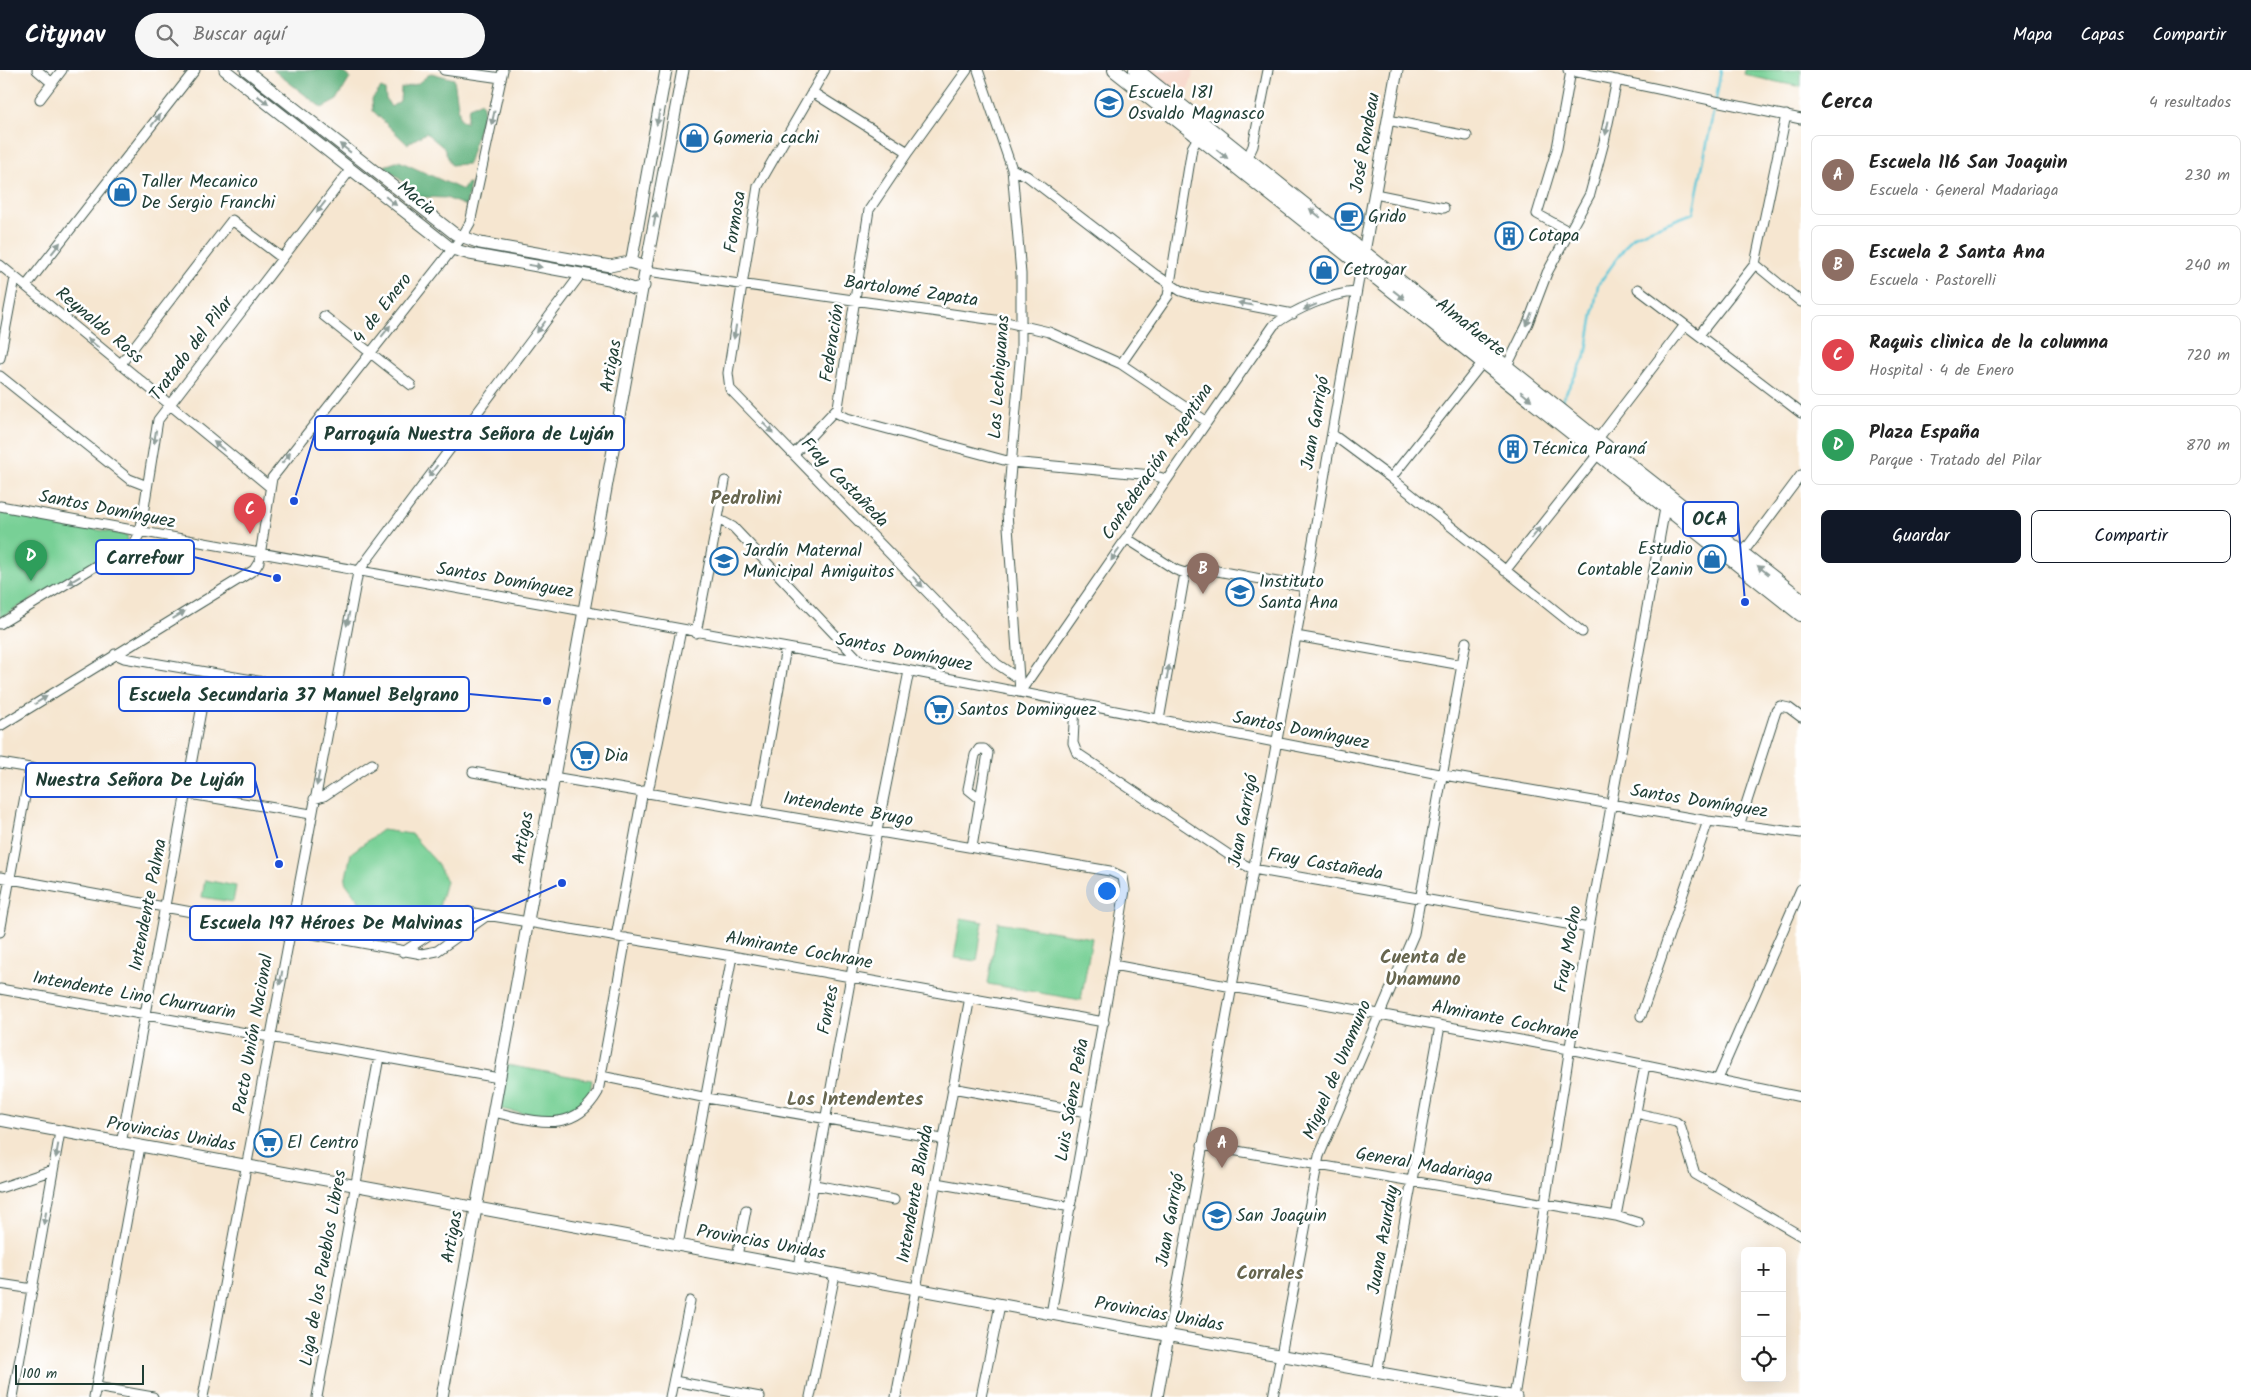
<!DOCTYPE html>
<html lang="es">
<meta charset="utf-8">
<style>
body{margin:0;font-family:Kalam,sans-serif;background:#f6f6f6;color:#222}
.controls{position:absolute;right:15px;bottom:15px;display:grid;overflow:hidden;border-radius:8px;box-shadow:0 5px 20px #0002}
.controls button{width:45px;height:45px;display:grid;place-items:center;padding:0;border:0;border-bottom:1px solid #e0e0e0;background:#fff;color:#222;font:25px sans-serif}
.scale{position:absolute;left:15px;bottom:12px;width:129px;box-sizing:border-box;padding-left:5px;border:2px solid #1f3d34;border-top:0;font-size:14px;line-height:18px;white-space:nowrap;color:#1f3d34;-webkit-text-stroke:4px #fff;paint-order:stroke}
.you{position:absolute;left:1106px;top:820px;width:18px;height:18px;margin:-12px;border:4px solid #fff;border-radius:50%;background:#1a73e8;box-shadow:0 0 0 8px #1a73e833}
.badge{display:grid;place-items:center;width:32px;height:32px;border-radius:50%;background:#111827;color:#fff;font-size:16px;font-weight:700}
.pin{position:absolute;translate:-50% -41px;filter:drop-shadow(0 1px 2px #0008)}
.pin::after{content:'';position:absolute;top:26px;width:18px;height:15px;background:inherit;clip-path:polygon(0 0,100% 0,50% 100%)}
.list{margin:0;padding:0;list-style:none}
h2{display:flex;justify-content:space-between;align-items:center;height:65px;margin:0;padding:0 20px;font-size:21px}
h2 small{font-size:16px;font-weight:400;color:#767676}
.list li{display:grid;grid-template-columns:32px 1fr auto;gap:15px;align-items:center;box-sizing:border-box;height:80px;margin:0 10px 10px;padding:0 10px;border:1px solid #e0e0e0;border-radius:8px}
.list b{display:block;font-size:19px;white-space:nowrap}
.list p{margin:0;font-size:16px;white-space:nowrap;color:#767676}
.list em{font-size:16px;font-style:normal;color:#767676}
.actions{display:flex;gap:10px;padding:15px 20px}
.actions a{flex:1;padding:11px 0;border:1px solid #111827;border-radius:8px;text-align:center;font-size:18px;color:#111827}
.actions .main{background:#111827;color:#fff}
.icon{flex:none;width:28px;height:28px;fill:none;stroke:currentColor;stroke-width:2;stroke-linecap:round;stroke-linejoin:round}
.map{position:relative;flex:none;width:1801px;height:1327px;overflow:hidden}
header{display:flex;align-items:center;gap:30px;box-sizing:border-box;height:70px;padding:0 25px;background:#111827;color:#fff}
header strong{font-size:24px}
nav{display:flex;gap:28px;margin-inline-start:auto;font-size:18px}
.search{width:350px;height:45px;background:#f6f6f6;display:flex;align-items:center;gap:12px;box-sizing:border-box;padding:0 18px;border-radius:28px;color:#767676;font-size:19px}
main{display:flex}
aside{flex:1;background:#fff}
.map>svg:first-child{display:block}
.built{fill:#f6d2c3}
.green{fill:#78d096;stroke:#4c8665}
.forest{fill:#62b27f;stroke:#40785a}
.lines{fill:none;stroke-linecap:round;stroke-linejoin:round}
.stream{stroke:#5dc7d8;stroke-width:2.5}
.minor-casing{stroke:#3f564b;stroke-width:11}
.tertiary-casing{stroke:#3f564b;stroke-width:13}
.primary-casing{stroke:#3f564b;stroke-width:16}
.minor{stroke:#fff;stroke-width:9}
.tertiary{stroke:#fff;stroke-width:11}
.primary{stroke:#fff;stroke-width:14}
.oneway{fill:#8f9e9a}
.labels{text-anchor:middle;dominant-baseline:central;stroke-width:5;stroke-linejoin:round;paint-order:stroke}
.poi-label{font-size:18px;fill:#1f3d34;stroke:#fff;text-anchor:start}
.street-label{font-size:18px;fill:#1f3d34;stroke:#fff}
.neighbourhood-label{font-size:19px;font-weight:bold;fill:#67664f;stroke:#fff}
.leader{fill:none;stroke:#1d4ed8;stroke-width:2}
.callout-dot{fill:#1d4ed8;stroke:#fff;stroke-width:2}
.callout{fill:#fff;stroke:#1d4ed8;stroke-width:2}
.callout-label{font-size:19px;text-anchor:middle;font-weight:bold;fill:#1f3d34}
</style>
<header>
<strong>Citynav</strong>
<div class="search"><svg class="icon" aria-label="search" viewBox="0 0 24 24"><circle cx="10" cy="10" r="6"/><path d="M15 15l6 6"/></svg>Buscar aquí</div>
<nav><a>Mapa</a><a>Capas</a><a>Compartir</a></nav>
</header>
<main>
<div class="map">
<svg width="1801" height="1327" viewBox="0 0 1801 1327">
<rect width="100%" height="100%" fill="#fff"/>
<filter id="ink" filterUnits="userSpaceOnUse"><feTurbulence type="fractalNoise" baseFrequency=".02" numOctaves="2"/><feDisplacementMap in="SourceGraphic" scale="10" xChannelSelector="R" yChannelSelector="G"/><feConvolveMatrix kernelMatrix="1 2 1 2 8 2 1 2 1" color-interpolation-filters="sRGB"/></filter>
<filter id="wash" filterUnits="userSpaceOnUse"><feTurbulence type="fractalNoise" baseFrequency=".0096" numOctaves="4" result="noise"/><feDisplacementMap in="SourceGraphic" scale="20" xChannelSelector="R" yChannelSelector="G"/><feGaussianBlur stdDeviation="1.12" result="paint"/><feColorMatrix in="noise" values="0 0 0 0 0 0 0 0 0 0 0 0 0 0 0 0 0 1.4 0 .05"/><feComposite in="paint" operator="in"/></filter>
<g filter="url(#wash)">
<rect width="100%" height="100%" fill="#f6e6d0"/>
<path class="built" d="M1136,0H1194L1183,36Z"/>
<path class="green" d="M1745,0H1801V17L1744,5Z
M0,442L127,465L128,469L126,474L0,548Z
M382,760L411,764L437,793L446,811L439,837L400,860L397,850L369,845L345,812L351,783Z
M205,810L236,816L233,832L202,827Z
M961,848L983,852L977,891L954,888Z
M998,852L1092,868L1081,930L988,914Z
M507,995L592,1010C591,1017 590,1024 587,1029C574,1058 523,1043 500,1039Z"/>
<path class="forest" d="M273,0H340L350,8L337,30L322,38Z
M431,3L454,9L460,49L466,53L469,37L482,32L484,41L468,94L451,95L444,78L426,63L407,74L373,41L372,29L381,18L385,20L386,29L391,37L400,31L401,18L417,14Z
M399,91L463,120L467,113L470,115L466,136L446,128L421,127L384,96Z"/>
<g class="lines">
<path class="stream" d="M1716,29L1721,0
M1560,334L1586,285L1598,215L1633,166L1693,143L1715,34"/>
</g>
</g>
<g filter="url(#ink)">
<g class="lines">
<g class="minor-casing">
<path id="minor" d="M37,0L52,13
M444,0L501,8
M825,0L758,116L728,303L730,319L997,594L1018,608
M978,0L1012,99L1021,204V280L1007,443L1020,622
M1568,0L1801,49
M812,22L908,82
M40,29L62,0
M1388,50L1467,66
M1247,89L1253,76L1268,0
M1012,99L1027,106L1156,205L1181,221L1194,225L1293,244
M1375,124L1444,138
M1568,161L1537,144L1557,78L1571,1
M1755,194L1801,232
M0,195L270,417
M647,201L1002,251L1049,262L1121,294L1206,351
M26,216L195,0
M1638,219L1801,343
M324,246L411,315
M1699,265L1755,194L1786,45
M0,288L15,208
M1121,294L1168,226L1192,78L1199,66
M120,295L232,150L282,188
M1507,296L1528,253L1547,203L1590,124L1604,72L1617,10
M0,306L129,409L147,416
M835,342L847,348L1011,392L1152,405L1166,409
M1332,364L1391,408L1582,562
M1597,370L1685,255
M794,384L838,337L869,140L908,82L967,0
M1391,408L1483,292
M0,436L860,591L1444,705L1708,751L1801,763
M718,449L733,457L860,591
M1126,468L1176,500L1185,503L1196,498H1201L1305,517
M1742,484L1801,405
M1505,501L1598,384
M0,554L135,472L140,463L158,350L351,99
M696,563L725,411
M1296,566L1462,595
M115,584L124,588L334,624
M1020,622L1274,255C1293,240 1332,223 1356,222
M1075,633L1073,673L1077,683L1241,793L1253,799L1589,858
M1159,650L1185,503
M0,656L254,500L259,492L272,408L462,167L470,153L503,0
M0,693L311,744
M473,702L551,716
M553,707L1110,801L1123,807L1125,820L1113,895L1051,1244
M648,722L681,560
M314,729L324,726L372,694
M757,740L786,578
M1739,756L1776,641L1780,636L1789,638L1801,647
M972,777L988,683L984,679H979L975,685L968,719L979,728
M0,807L422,884L437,881L488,845
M0,862L30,699
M616,867L643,721
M403,882L461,844L468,842L732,886L1104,952
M1113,895L1569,979L1801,1027
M0,919L499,1008
M1641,946L1708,751
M601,1006L707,1028L942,1069
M1718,1009L1801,819
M952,1018L1087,1042
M493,1042C534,1050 573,1066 598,1022L626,868
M1636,1043L1676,1052L1680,1055L1695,1104L1801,1166
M121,1074L208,603
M1202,1075L1616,1146L1639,1153
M936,1113L1071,1137
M815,1115L894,1130
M0,1118L53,1100
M1616,1146L1645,995
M678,1175L732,886
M737,1186L746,1140
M799,1197L877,761L909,601
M0,1214L33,1219
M1168,1266L1305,517L1362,191
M1377,1303L1440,956
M674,1311L760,1327
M96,1317L153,1327
M13,1327L60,1062
M94,1327L140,1077
M203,1327L358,502L581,204
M317,1327L379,987
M670,1327L690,1231
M810,1327L835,1204
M896,1327L970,927
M981,1327L1000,1235
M1273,1327L1319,1086L1414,864L1466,572
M1514,1327L1589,858L1665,438"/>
</g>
<g class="tertiary-casing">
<path id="tertiary" d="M225,0L452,179L470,184L609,209L633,219L644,216
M246,0L455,164L480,173L610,196L629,192L646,197L442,1327
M1364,182L1397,0
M629,192L632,188L666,0
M646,197L683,0
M0,1050L1160,1264L1516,1327
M1157,1327L1168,1266"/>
</g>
<g class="primary-casing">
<path id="primary" d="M1115,0L1801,544
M1136,0L1597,370L1801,530"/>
</g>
<use href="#minor" class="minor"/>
<use href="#tertiary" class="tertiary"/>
<use href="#primary" class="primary"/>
</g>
<defs><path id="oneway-solid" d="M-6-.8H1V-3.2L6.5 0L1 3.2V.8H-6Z" transform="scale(1.25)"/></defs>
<g class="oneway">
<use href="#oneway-solid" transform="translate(263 30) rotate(38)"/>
<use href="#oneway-solid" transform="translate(493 48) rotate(102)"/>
<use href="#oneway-solid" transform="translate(658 48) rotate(101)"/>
<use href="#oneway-solid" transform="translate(156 50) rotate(-52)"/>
<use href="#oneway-solid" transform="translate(1607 58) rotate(102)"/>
<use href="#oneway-solid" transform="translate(345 78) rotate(-142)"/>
<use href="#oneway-solid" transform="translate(1222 84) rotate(38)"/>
<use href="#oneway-solid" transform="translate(391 131) rotate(39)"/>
<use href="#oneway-solid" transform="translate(321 137) rotate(128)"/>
<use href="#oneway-solid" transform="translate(1315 143) rotate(-141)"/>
<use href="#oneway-solid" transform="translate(655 149) rotate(-79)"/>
<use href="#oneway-solid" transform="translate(56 178) rotate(-52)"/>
<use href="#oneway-solid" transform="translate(535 196) rotate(10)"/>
<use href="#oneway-solid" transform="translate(1399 225) rotate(38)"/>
<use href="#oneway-solid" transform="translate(1245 234) rotate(-170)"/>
<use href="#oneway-solid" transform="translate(1310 237) rotate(157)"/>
<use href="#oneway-solid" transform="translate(1529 249) rotate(112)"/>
<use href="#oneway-solid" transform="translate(541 257) rotate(127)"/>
<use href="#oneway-solid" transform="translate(386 261) rotate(-52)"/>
<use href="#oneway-solid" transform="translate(735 262) rotate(99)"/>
<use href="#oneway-solid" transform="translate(93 273) rotate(-140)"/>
<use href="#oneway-solid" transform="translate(1526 326) rotate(39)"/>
<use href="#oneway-solid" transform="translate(768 358) rotate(45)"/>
<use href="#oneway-solid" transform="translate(155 367) rotate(99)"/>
<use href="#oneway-solid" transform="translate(219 376) rotate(-141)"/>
<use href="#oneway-solid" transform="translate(286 388) rotate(-52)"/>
<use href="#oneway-solid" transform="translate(433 401) rotate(127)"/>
<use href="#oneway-solid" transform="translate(1536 463) rotate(-52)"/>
<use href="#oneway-solid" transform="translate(1115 485) rotate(125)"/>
<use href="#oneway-solid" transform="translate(1763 500) rotate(-142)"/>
<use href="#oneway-solid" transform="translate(74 510) rotate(149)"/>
<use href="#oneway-solid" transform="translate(918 512) rotate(46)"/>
<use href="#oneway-solid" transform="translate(179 545) rotate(-31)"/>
<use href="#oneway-solid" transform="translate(348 549) rotate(101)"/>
<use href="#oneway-solid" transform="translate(1168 602) rotate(-80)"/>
<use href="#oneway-solid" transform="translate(41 630) rotate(-32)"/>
<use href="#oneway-solid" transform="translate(318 709) rotate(101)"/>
<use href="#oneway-solid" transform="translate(281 908) rotate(100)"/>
<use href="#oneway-solid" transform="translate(57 1081) rotate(100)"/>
<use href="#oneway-solid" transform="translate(45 1148) rotate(100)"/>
</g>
</g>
<defs>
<g id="school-ring" transform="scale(1.4375)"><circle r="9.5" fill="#fff" stroke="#1f6fb2" stroke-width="1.5"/><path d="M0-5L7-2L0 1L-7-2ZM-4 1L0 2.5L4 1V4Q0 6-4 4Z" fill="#1f6fb2"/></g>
<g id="shop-ring" transform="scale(1.4375)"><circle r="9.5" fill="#fff" stroke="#1f6fb2" stroke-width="1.5"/><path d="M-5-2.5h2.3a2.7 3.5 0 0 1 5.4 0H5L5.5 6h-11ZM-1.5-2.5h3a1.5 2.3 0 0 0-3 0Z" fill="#1f6fb2"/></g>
<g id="cafe-ring" transform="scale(1.4375)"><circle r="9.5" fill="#fff" stroke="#1f6fb2" stroke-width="1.5"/><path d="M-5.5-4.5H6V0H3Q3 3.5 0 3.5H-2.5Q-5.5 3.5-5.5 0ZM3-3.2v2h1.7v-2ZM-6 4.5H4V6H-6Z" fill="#1f6fb2"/></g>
<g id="building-ring" transform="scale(1.4375)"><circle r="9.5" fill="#fff" stroke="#1f6fb2" stroke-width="1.5"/><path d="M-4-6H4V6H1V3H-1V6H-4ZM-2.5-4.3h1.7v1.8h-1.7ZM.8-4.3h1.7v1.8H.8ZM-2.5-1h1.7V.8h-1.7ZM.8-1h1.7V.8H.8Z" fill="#1f6fb2"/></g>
<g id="supermarket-ring" transform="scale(1.4375)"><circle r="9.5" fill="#fff" stroke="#1f6fb2" stroke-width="1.5"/><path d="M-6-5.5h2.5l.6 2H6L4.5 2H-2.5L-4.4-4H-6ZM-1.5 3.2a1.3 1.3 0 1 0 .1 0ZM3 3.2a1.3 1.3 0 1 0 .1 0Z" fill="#1f6fb2"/></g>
</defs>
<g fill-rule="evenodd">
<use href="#school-ring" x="1109" y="33"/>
<use href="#shop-ring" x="694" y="68"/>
<use href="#shop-ring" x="122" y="122"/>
<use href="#cafe-ring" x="1349" y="147"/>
<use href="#building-ring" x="1509" y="166"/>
<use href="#shop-ring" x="1324" y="200"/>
<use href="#building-ring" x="1513" y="379"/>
<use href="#shop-ring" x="1712" y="489"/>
<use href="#school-ring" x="724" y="491"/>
<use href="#school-ring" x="1240" y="522"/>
<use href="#supermarket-ring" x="939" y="640"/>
<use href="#supermarket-ring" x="585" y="686"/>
<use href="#supermarket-ring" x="268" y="1073"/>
<use href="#school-ring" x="1217" y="1146"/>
</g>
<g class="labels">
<g class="poi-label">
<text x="1128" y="23">Escuela 181<tspan x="1128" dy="21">Osvaldo Magnasco</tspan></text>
<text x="713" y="68">Gomeria cachi</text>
<text x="141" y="112">Taller Mecanico<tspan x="141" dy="21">De Sergio Franchi</tspan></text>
<text x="1368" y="147">Grido</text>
<text x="1528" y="166">Cotapa</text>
<text x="1343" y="200">Cetrogar</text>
<text x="1532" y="379">Técnica Paraná</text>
<text x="1693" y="479" text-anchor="end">Estudio<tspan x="1693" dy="21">Contable Zanin</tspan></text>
<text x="743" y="481">Jardín Maternal<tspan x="743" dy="21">Municipal Amiguitos</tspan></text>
<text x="1259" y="512">Instituto<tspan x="1259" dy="21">Santa Ana</tspan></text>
<text x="958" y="640">Santos Dominguez</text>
<text x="604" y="686">Dia</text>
<text x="287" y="1073">El Centro</text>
<text x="1236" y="1146">San Joaquin</text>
</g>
<g class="street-label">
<text transform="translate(1366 73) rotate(-80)">José Rondeau</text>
<text transform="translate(416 129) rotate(39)">Macia</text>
<text transform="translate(736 152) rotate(-81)">Formosa</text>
<text transform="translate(911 222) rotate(8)">Bartolomé Zapata</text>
<text transform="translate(383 239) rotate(-52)">4 de Enero</text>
<text transform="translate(99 256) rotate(40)">Reynaldo Ross</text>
<text transform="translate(1470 258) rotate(38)">Almafuerte</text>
<text transform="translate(833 273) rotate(-81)">Federación</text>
<text transform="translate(192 279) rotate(-53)">Tratado del Pilar</text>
<text transform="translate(612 296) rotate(-80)">Artigas</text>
<text transform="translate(1000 307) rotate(-86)">Las Lechiguanas</text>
<text transform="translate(1316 353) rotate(-80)">Juan Garrigó</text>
<text transform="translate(1158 392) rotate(-56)">Confederación Argentina</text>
<text transform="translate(844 413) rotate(46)">Fray Castañeda</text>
<text transform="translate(107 440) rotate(11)">Santos Domínguez</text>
<text transform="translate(505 511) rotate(10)">Santos Domínguez</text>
<text transform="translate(904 583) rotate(11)">Santos Domínguez</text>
<text transform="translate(1301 661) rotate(11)">Santos Domínguez</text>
<text transform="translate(1699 732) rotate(9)">Santos Domínguez</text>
<text transform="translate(848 740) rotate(10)">Intendente Brugo</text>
<text transform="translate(1244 751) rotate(-79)">Juan Garrigó</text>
<text transform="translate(524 768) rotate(-80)">Artigas</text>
<text transform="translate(1325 795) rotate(10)">Fray Castañeda</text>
<text transform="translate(149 835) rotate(-79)">Intendente Palma</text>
<text transform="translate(1569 879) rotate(-80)">Fray Mocho</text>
<text transform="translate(799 881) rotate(10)">Almirante Cochrane</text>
<text transform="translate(134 926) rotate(10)">Intendente Lino Churruarin</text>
<text transform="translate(829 940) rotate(-79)">Fontes</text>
<text transform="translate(1505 951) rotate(11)">Almirante Cochrane</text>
<text transform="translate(254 964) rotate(-80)">Pacto Unión Nacional</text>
<text transform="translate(1338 1000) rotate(-67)">Miguel de Unamuno</text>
<text transform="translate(1073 1030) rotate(-80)">Luis Sáenz Peña</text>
<text transform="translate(171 1065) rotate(10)">Provincias Unidas</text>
<text transform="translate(1424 1096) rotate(10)">General Madariaga</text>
<text transform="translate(916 1124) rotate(-80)">Intendente Blanda</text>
<text transform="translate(1171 1150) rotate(-80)">Juan Garrigó</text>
<text transform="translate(453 1167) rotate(-80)">Artigas</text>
<text transform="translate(1384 1170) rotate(-80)">Juana Azurduy</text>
<text transform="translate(761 1173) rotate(10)">Provincias Unidas</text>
<text transform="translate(324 1198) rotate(-80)">Liga de los Pueblos Libres</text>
<text transform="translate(1159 1245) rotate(10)">Provincias Unidas</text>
</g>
<g class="neighbourhood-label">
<text x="746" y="429">Pedrolini</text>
<text x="1423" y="888">Cuenta de<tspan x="1423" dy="22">Unamuno</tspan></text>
<text x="855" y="1030">Los Intendentes</text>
<text x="1270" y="1204">Corrales</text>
</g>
</g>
<path class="leader" d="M294 431L315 363M1745 532L1738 449M277 508L194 487M547 631L469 624M279 794L255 710M562 813L473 853"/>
<g class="callout-dot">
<circle cx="294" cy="431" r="5"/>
<circle cx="1745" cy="532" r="5"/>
<circle cx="277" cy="508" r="5"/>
<circle cx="547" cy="631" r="5"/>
<circle cx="279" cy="794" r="5"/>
<circle cx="562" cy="813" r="5"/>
</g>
<g class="callout">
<rect x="315" y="346" width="309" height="34" rx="5"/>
<rect x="1683" y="432" width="55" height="34" rx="5"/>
<rect x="96" y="470" width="98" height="34" rx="5"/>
<rect x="119" y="607" width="350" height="34" rx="5"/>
<rect x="26" y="693" width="229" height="34" rx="5"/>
<rect x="190" y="836" width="283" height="34" rx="5"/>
</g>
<g class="callout-label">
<text x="469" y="370">Parroquía Nuestra Señora de Luján</text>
<text x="1710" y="455">OCA</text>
<text x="145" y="494">Carrefour</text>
<text x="294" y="631">Escuela Secundaria 37 Manuel Belgrano</text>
<text x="140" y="716">Nuestra Señora De Luján</text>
<text x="331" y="859">Escuela 197 Héroes De Malvinas</text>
</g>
</svg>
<div class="controls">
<button>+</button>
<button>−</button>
<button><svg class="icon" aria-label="locate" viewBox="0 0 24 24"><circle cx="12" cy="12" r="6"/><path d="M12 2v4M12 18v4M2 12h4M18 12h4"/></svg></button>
</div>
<div class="scale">100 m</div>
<div class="you"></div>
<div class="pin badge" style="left:1222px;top:1098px;background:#8d6e63">A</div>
<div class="pin badge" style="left:1203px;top:524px;background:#8d6e63">B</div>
<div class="pin badge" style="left:250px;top:464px;background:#e0444e">C</div>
<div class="pin badge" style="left:31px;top:511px;background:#2e9e5b">D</div>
</div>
<aside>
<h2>Cerca<small>4 resultados</small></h2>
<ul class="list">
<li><span class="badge" style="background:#8d6e63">A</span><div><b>Escuela 116 San Joaquin</b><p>Escuela · General Madariaga</p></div><em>230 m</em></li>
<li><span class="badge" style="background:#8d6e63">B</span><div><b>Escuela 2 Santa Ana</b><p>Escuela · Pastorelli</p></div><em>240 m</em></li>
<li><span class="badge" style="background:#e0444e">C</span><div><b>Raquis clinica de la columna</b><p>Hospital · 4 de Enero</p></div><em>720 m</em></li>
<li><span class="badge" style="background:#2e9e5b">D</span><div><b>Plaza España</b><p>Parque · Tratado del Pilar</p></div><em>870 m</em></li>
</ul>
<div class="actions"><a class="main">Guardar</a><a>Compartir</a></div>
</aside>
</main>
